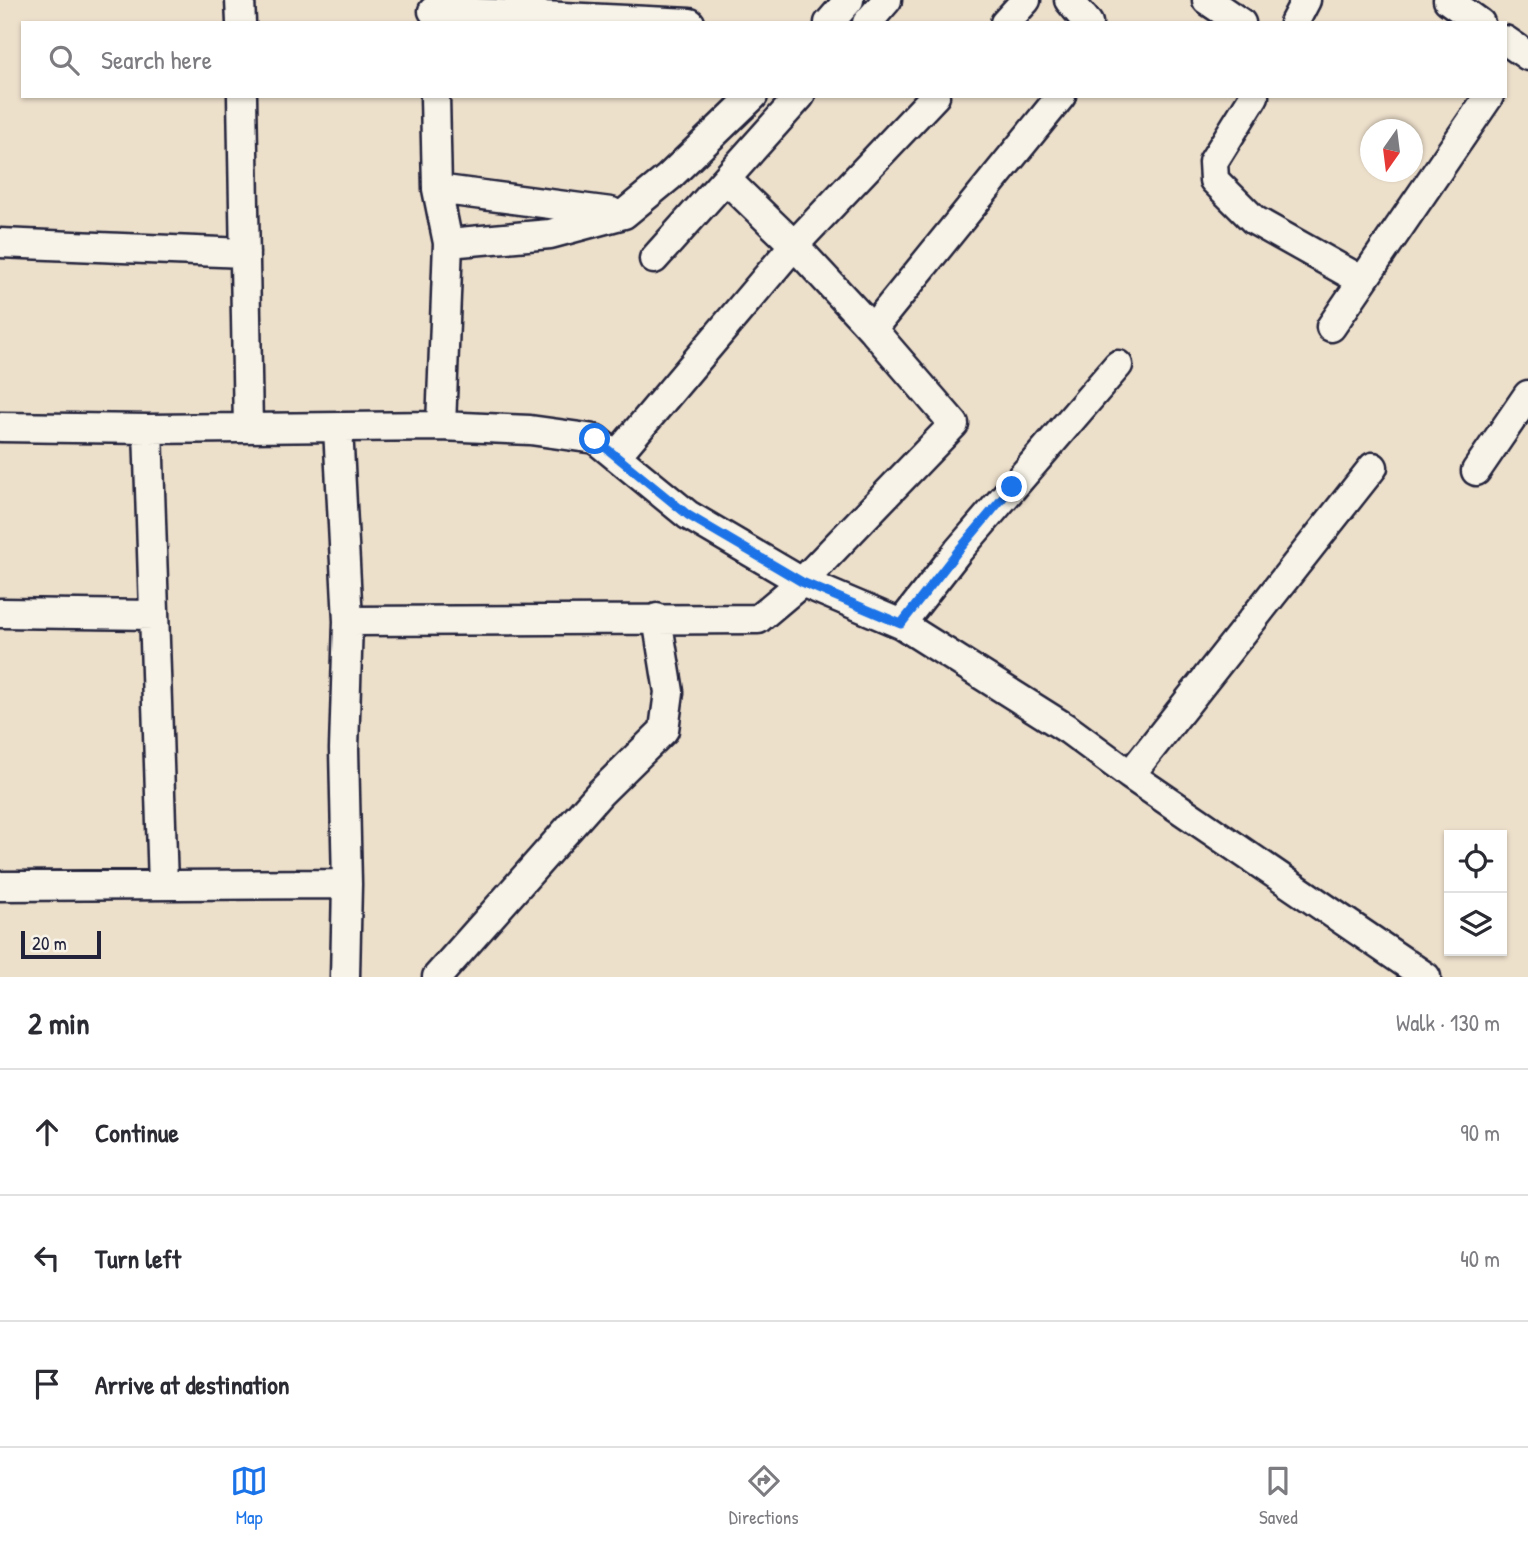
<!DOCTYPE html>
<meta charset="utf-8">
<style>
body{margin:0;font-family:"Patrick Hand",sans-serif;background:#f2f2f3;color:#2b2b33}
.controls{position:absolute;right:21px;bottom:21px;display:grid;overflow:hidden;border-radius:0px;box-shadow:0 2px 5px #0004}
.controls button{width:63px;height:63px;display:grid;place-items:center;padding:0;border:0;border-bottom:2px solid #e1e1e2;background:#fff;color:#2b2b33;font:35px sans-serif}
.compass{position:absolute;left:1360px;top:119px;width:63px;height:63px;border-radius:50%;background:#fff;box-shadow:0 2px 5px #0004;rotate:194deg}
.scale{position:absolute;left:21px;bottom:18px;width:80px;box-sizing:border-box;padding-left:7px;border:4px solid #22223b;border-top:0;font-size:19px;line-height:24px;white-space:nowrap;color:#22223b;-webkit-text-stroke:5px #f7f3e8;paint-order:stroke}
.stop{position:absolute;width:21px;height:21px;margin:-16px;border:5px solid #1a73e8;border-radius:50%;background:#fff}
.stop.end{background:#1a73e8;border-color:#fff;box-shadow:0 2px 7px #0008}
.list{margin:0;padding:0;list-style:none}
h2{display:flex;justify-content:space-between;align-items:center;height:91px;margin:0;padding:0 28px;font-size:30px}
h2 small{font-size:23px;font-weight:400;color:#7c7c81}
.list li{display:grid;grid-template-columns:46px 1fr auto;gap:21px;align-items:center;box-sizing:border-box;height:126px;padding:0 28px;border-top:2px solid #e1e1e2}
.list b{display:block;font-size:26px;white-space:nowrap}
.list em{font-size:23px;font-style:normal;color:#7c7c81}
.icon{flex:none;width:38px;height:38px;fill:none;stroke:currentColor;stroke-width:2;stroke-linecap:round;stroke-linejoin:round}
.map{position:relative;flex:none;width:1528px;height:977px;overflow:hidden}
.search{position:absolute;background:#fff;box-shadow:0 2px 5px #0004;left:21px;right:21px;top:21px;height:77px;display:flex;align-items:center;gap:18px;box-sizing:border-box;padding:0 24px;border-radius:0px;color:#7c7c81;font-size:26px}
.sheet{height:469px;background:#fff}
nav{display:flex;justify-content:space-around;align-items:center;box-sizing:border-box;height:98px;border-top:2px solid #e1e1e2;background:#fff;font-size:19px;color:#7c7c81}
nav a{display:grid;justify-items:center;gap:4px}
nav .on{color:#1a73e8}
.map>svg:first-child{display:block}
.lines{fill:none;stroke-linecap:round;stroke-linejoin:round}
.minor-casing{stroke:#22223b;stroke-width:33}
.minor{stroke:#f7f3e8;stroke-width:28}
.route{stroke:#1a73e8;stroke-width:9}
</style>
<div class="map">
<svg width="1528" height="977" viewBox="0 0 1528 977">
<rect width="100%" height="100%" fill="#ede0cb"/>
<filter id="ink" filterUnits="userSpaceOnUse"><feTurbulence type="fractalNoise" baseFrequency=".0143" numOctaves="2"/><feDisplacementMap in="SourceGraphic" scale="14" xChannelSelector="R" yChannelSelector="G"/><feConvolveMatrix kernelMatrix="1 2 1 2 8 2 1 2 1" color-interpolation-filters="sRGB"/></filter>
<g filter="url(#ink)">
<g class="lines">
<g class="minor-casing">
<path id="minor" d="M240,0L241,23
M1069,0L1088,23
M1207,0L1241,23
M1448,0L1480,23
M433,11L690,23
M829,23L849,0
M867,23L887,0
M1005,23L1026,0
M1294,23L1306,0
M1505,40L1528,56
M242,96L248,428
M435,96L437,189L448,243L441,426
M1254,96L1213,162L1214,180L1254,220L1361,280
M726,179L794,245L872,329
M437,189L611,212
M0,243L245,253
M448,243L550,234L624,214L669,177L753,96
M654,259L800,96
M1331,327L1489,96
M0,427L148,429L441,426L530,430L595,439L688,515L802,582L901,624L1069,730L1130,775L1426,977
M338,428L348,621L344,749L347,884L345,977
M148,429L163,885
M616,456L794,245L935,96
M1476,471L1528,395
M0,613L154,615
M348,621L758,619L802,582L954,424L872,329L1061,96
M901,624L958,551L1118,365
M1130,775L1373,467
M0,886L347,884
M437,977L600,793L664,730L669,692L657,618"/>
</g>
<use href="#minor" class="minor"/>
</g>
</g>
<g class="lines" filter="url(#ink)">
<path class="route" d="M595,439L688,515L802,582L901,624L958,551L1012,487"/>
</g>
</svg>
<div class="controls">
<button><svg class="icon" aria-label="locate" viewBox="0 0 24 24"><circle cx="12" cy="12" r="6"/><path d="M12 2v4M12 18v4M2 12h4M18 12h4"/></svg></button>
<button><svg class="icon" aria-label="layers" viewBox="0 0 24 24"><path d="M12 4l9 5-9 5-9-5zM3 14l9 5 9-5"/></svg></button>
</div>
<svg class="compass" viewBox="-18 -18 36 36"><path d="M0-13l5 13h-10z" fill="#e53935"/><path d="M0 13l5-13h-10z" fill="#7c7c81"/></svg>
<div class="scale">20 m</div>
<div class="stop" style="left:595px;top:439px"></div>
<div class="stop end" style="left:1012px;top:487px"></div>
<div class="search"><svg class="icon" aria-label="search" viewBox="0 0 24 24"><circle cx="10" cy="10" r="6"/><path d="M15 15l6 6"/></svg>Search here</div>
</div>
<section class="sheet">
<h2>2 min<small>Walk · 130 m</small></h2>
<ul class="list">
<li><svg class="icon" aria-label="ahead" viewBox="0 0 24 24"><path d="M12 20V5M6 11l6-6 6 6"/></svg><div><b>Continue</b></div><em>90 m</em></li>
<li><svg class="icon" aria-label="left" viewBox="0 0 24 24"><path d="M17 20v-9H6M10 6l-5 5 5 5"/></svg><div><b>Turn left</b></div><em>40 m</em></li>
<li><svg class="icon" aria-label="arrive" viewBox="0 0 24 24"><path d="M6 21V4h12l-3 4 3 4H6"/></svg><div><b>Arrive at destination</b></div></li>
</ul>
</section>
<nav>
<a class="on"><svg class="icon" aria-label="map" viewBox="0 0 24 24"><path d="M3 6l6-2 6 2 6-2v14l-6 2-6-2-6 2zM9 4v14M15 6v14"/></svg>Map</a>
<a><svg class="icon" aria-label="directions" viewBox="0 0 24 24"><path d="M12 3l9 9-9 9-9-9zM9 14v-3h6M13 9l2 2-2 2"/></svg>Directions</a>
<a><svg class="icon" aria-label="saved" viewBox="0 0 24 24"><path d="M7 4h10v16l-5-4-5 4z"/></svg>Saved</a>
</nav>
